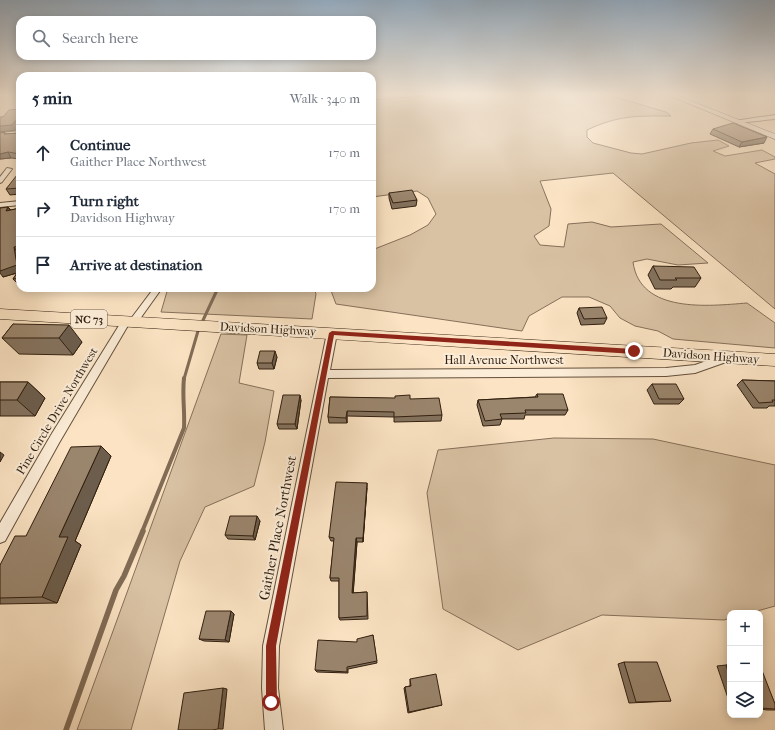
<!DOCTYPE html>
<meta charset="utf-8">
<style>
body{margin:0;font-family:"IM FELL French Canon",serif;background:#f6f6f7;color:#1f2937}
.controls{position:absolute;right:12px;bottom:12px;display:grid;overflow:hidden;border-radius:8px;box-shadow:0 2px 10px #0003}
.controls button{width:36px;height:36px;display:grid;place-items:center;padding:0;border:0;border-bottom:1px solid #e0e1e3;background:#fff;color:#1f2937;font:20px sans-serif}
.stop{position:absolute;width:12px;height:12px;margin:-9px;border:3px solid #8f2418;border-radius:50%;background:#fff}
.stop.end{background:#8f2418;border-color:#fff;box-shadow:0 1px 4px #0008}
.list{margin:0;padding:0;list-style:none}
h2{display:flex;justify-content:space-between;align-items:center;height:52px;margin:0;padding:0 16px;font-size:17px}
h2 small{font-size:13px;font-weight:400;color:#747a83}
.list li{display:grid;grid-template-columns:26px 1fr auto;gap:12px;align-items:center;box-sizing:border-box;height:56px;padding:0 16px;border-top:1px solid #e0e1e3}
.list b{display:block;font-size:15px;white-space:nowrap}
.list p{margin:0;font-size:13px;white-space:nowrap;color:#747a83}
.list em{font-size:13px;font-style:normal;color:#747a83}
.icon{flex:none;width:22px;height:22px;fill:none;stroke:currentColor;stroke-width:2;stroke-linecap:round;stroke-linejoin:round}
.map{position:relative;flex:none;width:775px;height:730px;overflow:hidden}
.search{position:absolute;background:#fff;box-shadow:0 2px 10px #0003;left:16px;top:16px;width:360px;height:44px;display:flex;align-items:center;gap:10px;box-sizing:border-box;padding:0 14px;border-radius:12px;color:#747a83;font-size:15px}
.panel{position:absolute;background:#fff;box-shadow:0 2px 10px #0003;left:16px;top:72px;width:360px;height:220px;border-radius:12px}
.map>svg:first-child{display:block}
.green{fill:#d9c2a4;stroke:#85705a}
.lines{fill:none;stroke-linecap:round;stroke-linejoin:round}
.stream-far2{stroke:#816c56;stroke-width:3}
.stream-far1{stroke:#816c56;stroke-width:4}
.stream{stroke:#816c56;stroke-width:5.5}
.minor-casing{stroke:#64503c;stroke-width:2}
.tertiary-casing{stroke:#64503c;stroke-width:1}
.primary-casing{stroke:#311f0f;stroke-width:1}
.minor{fill:#fcedd8;fill-rule:evenodd}
.tertiary{fill:#fcedd8;fill-rule:evenodd}
.primary{fill:#fbe3c3;fill-rule:evenodd}
.wall{fill:#84725e;stroke:#311f0f}
.shaded-wall{fill:#6c5d4c;stroke:#311f0f}
.building{fill:#9a856d;stroke:#311f0f}
.route{fill:#8f2418}
.labels{text-anchor:middle;dominant-baseline:central;stroke-width:4;stroke-linejoin:round;paint-order:stroke}
.shield{fill:#fcedd8;stroke:#6e5d4b;stroke-width:1}
.shield-label{font-size:11px;font-weight:bold;fill:#311f0f}
.street-label{font-size:12px;fill:#311f0f;stroke:#fcedd8}
.near-street-label{font-size:14px;fill:#311f0f;stroke:#fcedd8}
</style>
<div class="map">
<svg width="775" height="730" viewBox="0 0 775 730">
<rect width="100%" height="100%" fill="#fbe3c3"/>
<filter id="stains"><feTurbulence type="fractalNoise" baseFrequency=".005" numOctaves="4"/><feColorMatrix values="0 0 0 0 .2 0 0 0 0 .09 0 0 0 0 .02 0 0 0 .5 -.17"/></filter>
<radialGradient id="worn" r=".72"><stop offset=".6" stop-color="#630" stop-opacity="0"/><stop offset="1" stop-color="#630" stop-opacity=".3"/></radialGradient>
<path class="green" d="M434,95H608L666,112L671,116C637,116 619,115 587,130V137L593,143L631,153L642,154L691,143L718,140L729,146L713,151L725,156L762,150L775,157V159L755,163L775,174V309L613,173L540,181L551,209L549,226L534,236L540,245L564,247L568,224L592,222L611,227L661,224L708,263L678,265L647,259L633,262C640,314 709,306 747,303L775,323V348L673,339L658,331L635,326L620,318L610,306L589,297H562L529,316L522,331L336,304L330,288H372V250L410,235L428,225L436,214L428,198L417,191L372,197V100Z
M168,288H314L316,294L312,319L161,312Z
M221,334L247,335L239,383L274,391L265,442L254,486L205,507L180,561L131,730H77Z
M554,438L653,439L775,465V606L750,613H730V618L724,620L602,615L518,650L443,609L427,493L438,450Z"/>
<g class="lines">
<path class="stream-far2" d="M184,379L198,331L218,288"/>
<path class="stream-far1" d="M142,532L184,428C185,410 182,396 184,378"/>
<path class="stream" d="M66,730L116,590L124,576L143,531"/>
<g class="minor-casing">
<path id="minor" d="M775,115V119L737,123L734,121Z
M20,131V135L0,137V133Z
M7,168L12,169L2,182L0,183V177Z
M20,201V205L0,207V203Z
M154,288H162L137,323L134,324L130,322L59,443L5,541L0,543V523L51,435L123,319L126,318L130,320Z
M332,330L337,333L330,370L666,368L695,365L726,354L731,358L729,361L695,373L666,376L328,378L279,646L278,688L283,730H265L262,688L263,646L327,333Z"/>
</g>
<g class="tertiary-casing">
<path id="tertiary" d="M668,95H676L775,134V139Z"/>
</g>
<g class="primary-casing">
<path id="primary" d="M0,309L775,354V366L0,319Z"/>
</g>
<use href="#minor" class="minor"/>
<use href="#tertiary" class="tertiary"/>
<use href="#primary" class="primary"/>
</g>
<path class="wall" d="M713,129L764,143L739,147L710,134Z
M0,133L7,134L20,133V159L11,158L0,159Z
M20,174V194L10,195L6,189Z
M389,193L417,200L416,206L392,209L389,198Z
M8,207L11,210L20,208V252L18,253L20,262V284H18L13,279L17,273L3,277Z
M653,266L701,278L695,287H673L671,289H655L648,275Z
M579,308L607,318L604,324L581,325L577,313Z
M13,324L82,342L73,355L19,354L2,338Z
M277,357L274,369H259L257,363Z
M742,380L775,381V406H769L767,408H753L737,385Z
M0,382H28L45,398L35,416H0Z
M652,384L684,399L679,404H654L647,390Z
M537,394L568,410L565,415H525L524,419H502L500,425L483,426L477,405L478,400L535,397Z
M330,397L410,399L442,415L441,421L394,422V417L347,416V423H329L328,417Z
M301,400L297,429H279L277,424Z
M111,456L75,541L81,545L57,603L0,604V565L26,536Z
M367,488L363,542H357L353,593L367,592L368,619L340,620L339,618V581H331L330,578L334,541H331L329,537Z
M260,521L255,540L228,539L225,535Z
M231,611L234,614L229,642L204,641L199,639Z
M373,635L377,663L348,669V673L317,672L315,670L357,642Z
M624,662L671,701L629,703L618,664Z
M726,665H730V704L717,666Z
M760,668L775,704V710H767L760,709Z
M410,679L442,705L408,713L404,688L405,687L410,686Z"/>
<path class="shaded-wall" d="M415,95H426L415,96Z
M20,116V125L16,130L0,132V126Z
M767,137L764,143L739,147L742,142Z
M8,152L11,158L0,159V154Z
M8,207L12,213L6,211Z
M14,247L18,253L20,262V272L3,277L0,273V271Z
M69,325L82,342L73,355L59,338Z
M275,351L277,357L274,369L272,363Z
M28,382L45,398L35,416L17,400Z
M300,395L301,400L297,429L295,424Z
M347,411V423L346,418Z
M101,446L111,456L75,541L81,545L57,603L42,597L59,537Z
M0,452L4,455L0,462Z
M367,483V488L363,542V538Z
M257,516L260,521L255,540L253,536Z
M356,538L357,542L353,596L352,593Z
M231,611L234,614L229,642L225,640Z
M223,688L227,689L223,729H218Z"/>
<path class="building" d="M20,109V116L12,125L0,126V117H3L9,110Z
M733,123L767,137L742,142L713,129Z
M5,132L4,134L20,133V154L8,152L0,154V133Z
M20,174V188L6,189L17,175Z
M412,190L417,200L393,203L389,193Z
M8,207L6,211L20,208V246L14,247L17,265L0,271V208Z
M653,266L694,267L701,278H675L677,280H660Z
M20,269V278L13,279Z
M602,307L607,318L584,319L579,308Z
M13,324L69,325L59,338H2Z
M260,351H275L272,363H257Z
M742,380L775,381V400H772L773,402L759,403Z
M0,382H28L17,400H0Z
M652,384H676L684,399H659Z
M537,394H563L568,410H525L526,413L500,414L502,419L485,421L478,400L538,397Z
M283,395H300L295,424H277Z
M410,395V399L439,398L442,415L394,417V412L347,411L346,418L328,417L330,397L395,398V396Z
M101,446L59,537H68L42,597L0,598V565L15,536H26L71,447Z
M336,482L367,483L363,538H356L352,593L367,592V616L339,618V578H330L334,538L329,537Z
M230,516H257L253,536L225,535Z
M206,611H231L225,640L199,639Z
M373,635L377,661L347,667V672L315,670L318,640L357,642V639Z
M624,662H657L671,701L636,702Z
M726,665H730V678Z
M760,668H761L775,704V709L760,708Z
M436,674L442,705L409,712L405,687L411,686L410,679Z
M223,688L218,729L212,730H178L184,693Z"/>
<linearGradient id="sky" x2="0" y2="1"><stop stop-color="#94acc1"/><stop offset="0.48" stop-color="#fdf2e4"/><stop offset="1" stop-color="#fdf2e4" stop-opacity="0"/></linearGradient>
<rect width="775" height="197" fill="url(#sky)"/>
<path class="route" d="M332,331L634,349L638,351L634,354L334,335L276,646L277,702L275,706L271,708L267,706L266,702V646L329,333Z"/>
<g class="labels">
<rect class="shield" x="71" y="310" width="36" height="18" rx="3"/>
<g class="shield-label">
<text x="89" y="319">NC 73</text>
</g>
<g class="street-label">
<text transform="translate(268 329) rotate(3)">Davidson Highway</text>
<text transform="translate(711 356) rotate(4)">Davidson Highway</text>
<text x="504" y="360">Hall Avenue Northwest</text>
<text transform="translate(57 411) rotate(-59)">Pine Circle Drive Northwest</text>
</g>
<g class="near-street-label">
<text transform="translate(278 528) rotate(-79)">Gaither Place Northwest</text>
</g>
</g>
<rect width="100%" height="100%" filter="url(#stains)"/>
<rect width="100%" height="100%" fill="url(#worn)"/>
</svg>
<div class="controls">
<button>+</button>
<button>−</button>
<button><svg class="icon" aria-label="layers" viewBox="0 0 24 24"><path d="M12 4l9 5-9 5-9-5zM3 14l9 5 9-5"/></svg></button>
</div>
<div class="stop" style="left:271px;top:702px"></div>
<div class="stop end" style="left:634px;top:351px"></div>
<div class="search"><svg class="icon" aria-label="search" viewBox="0 0 24 24"><circle cx="10" cy="10" r="6"/><path d="M15 15l6 6"/></svg>Search here</div>
<section class="panel">
<h2>5 min<small>Walk · 340 m</small></h2>
<ul class="list">
<li><svg class="icon" aria-label="ahead" viewBox="0 0 24 24"><path d="M12 20V5M6 11l6-6 6 6"/></svg><div><b>Continue</b><p>Gaither Place Northwest</p></div><em>170 m</em></li>
<li><svg class="icon" aria-label="right" viewBox="0 0 24 24"><path d="M7 20v-9h11M14 6l5 5-5 5"/></svg><div><b>Turn right</b><p>Davidson Highway</p></div><em>170 m</em></li>
<li><svg class="icon" aria-label="arrive" viewBox="0 0 24 24"><path d="M6 21V4h12l-3 4 3 4H6"/></svg><div><b>Arrive at destination</b></div></li>
</ul>
</section>
</div>
